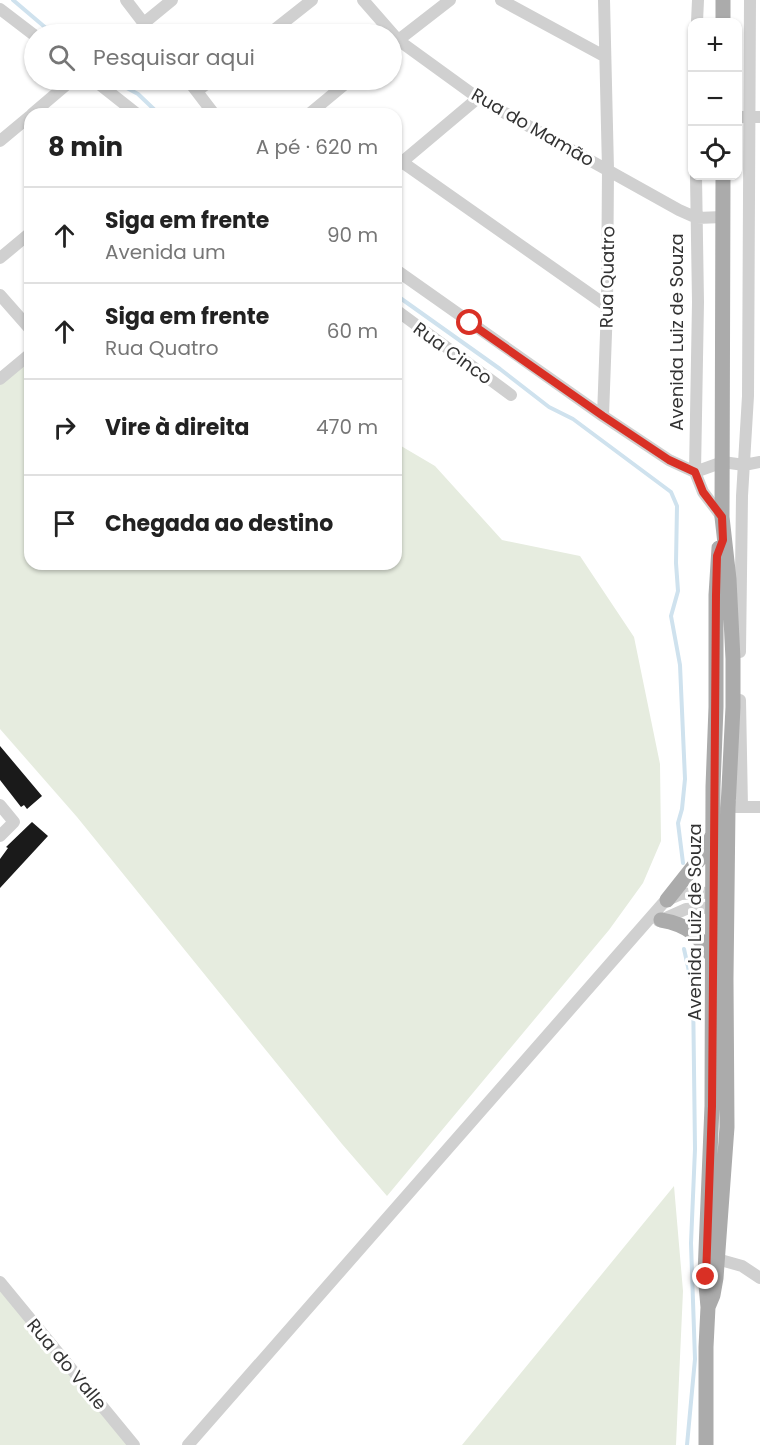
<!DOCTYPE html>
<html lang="pt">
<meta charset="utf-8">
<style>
body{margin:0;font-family:Poppins,sans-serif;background:#f2f2f2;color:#222}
.controls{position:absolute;right:18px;top:18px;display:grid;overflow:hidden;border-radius:12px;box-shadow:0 2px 4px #0004}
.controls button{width:54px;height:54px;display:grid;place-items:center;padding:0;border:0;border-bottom:2px solid #e0e0e0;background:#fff;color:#222;font:30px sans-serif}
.stop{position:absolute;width:18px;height:18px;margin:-14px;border:4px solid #d93025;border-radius:50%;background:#fff}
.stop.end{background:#d93025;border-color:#fff;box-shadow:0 2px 6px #0008}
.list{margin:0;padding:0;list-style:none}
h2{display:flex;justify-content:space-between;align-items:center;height:78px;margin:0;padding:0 24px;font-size:26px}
h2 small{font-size:20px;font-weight:400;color:#767676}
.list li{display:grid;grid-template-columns:39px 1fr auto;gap:18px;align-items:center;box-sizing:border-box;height:96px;padding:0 24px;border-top:2px solid #e0e0e0}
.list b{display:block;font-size:22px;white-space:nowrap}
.list p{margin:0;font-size:20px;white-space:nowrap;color:#767676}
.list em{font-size:20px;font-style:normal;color:#767676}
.icon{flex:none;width:33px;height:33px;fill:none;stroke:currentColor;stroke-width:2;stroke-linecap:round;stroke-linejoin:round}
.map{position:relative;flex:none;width:760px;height:1445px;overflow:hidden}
.search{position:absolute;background:#fff;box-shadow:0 2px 4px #0004;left:24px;top:24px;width:378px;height:66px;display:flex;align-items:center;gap:15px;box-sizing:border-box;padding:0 21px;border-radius:33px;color:#767676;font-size:22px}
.panel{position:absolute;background:#fff;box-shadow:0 2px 4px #0004;left:24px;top:108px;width:378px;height:462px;border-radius:18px}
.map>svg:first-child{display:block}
.green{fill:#e6ecdf}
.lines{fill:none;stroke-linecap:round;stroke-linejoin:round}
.stream{stroke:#cfe2ee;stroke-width:4}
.building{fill:#1a1a1a}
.minor{stroke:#d0d0d0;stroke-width:12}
.major{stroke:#ababab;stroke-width:15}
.route{stroke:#d93025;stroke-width:8}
.labels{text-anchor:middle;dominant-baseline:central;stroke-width:6;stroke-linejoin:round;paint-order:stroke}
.street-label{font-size:18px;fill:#333;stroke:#fff}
</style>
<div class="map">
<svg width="760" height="1445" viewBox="0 0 760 1445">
<rect width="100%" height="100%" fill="#fff"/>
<path class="green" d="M30,353V564H396V443L435,466L502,540L580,556L634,637L660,764L661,841L643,883L609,930L387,1196L342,1144L77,817L0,729V376Z
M674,1186L683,1291L676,1445H462Z
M0,1284L131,1445H0Z"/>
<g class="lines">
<path class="stream" d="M13,0L53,34
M112,80L138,94L159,114
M396,295L500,369L549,407L573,419L671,492L677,506L676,563L678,591L671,616L680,665L685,779L682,809L678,823L683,863
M684,949L693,989L695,1149L691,1243L695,1359L687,1445"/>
</g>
<path class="building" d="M0,746L42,796L27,809L24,805L21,807L0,780Z
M32,822L48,836L0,888V859L8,848L6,847Z"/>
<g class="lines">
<path class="minor" d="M126,0L152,34
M363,0L398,40L478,98L679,210L697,218L723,217
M501,0L604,56
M604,0L608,169L607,306L603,416L669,460L695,472L723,462L744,465L760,462
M0,9L34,35
M697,22L698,0
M144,23L172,0
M269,34L312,0
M392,45L450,0
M94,80L137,114
M188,80L214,114
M197,91L212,80
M32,114L72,80
M309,114L350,80
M738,117H760
M0,141L30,116
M402,162L607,306
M396,167L478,98
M696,176L698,302L695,472L703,492L722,517
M0,258L30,233
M396,270L603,416
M0,295L30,329
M396,310L511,395
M0,379L30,354
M740,652L742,496L748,396L750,0
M740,700L742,807
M0,805L14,822L0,836
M735,807H760
M659,921L686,909L720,907
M717,1259L742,1266L760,1278
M0,1282L134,1445
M188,1445L665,901L681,894L722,892"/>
<path class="major" d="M723,22V0
M667,900L705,852L712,836
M661,920C690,925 698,936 714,959
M708,1307L713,1295L716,1278L727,1127L726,979L728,808L733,707V659L729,579L722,517L723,176
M706,1445V1347L708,1307L705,1274L712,1106L713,787L716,707V595L719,548"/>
</g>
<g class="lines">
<path class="route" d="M470,323L603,416L669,460L695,472L703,492L722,517L723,540L717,556L716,595L712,1106L706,1277"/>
</g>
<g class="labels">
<g class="street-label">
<text transform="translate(533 127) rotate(30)">Rua do Mamão</text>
<text transform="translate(607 277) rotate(-89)">Rua Quatro</text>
<text transform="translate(676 332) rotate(-90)">Avenida Luiz de Souza</text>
<text transform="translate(453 353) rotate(36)">Rua Cinco</text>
<text transform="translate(694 922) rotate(-90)">Avenida Luiz de Souza</text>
<text transform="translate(67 1364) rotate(50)">Rua do Valle</text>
</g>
</g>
</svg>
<div class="controls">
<button>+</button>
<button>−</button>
<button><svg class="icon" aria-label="locate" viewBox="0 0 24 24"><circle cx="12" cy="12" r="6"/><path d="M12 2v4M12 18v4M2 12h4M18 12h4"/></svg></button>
</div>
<div class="stop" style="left:470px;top:323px"></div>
<div class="stop end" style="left:706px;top:1277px"></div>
<div class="search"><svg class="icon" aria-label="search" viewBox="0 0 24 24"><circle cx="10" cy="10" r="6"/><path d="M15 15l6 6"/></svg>Pesquisar aqui</div>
<section class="panel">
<h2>8 min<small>A pé · 620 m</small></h2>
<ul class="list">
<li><svg class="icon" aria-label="ahead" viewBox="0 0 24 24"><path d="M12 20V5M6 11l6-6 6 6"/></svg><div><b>Siga em frente</b><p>Avenida um</p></div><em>90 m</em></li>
<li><svg class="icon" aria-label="ahead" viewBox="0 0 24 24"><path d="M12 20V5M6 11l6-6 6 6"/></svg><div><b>Siga em frente</b><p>Rua Quatro</p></div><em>60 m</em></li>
<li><svg class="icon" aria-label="right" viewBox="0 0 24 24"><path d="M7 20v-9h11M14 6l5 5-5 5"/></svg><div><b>Vire à direita</b></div><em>470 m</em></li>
<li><svg class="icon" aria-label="arrive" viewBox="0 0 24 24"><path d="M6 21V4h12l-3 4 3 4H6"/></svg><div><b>Chegada ao destino</b></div></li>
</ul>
</section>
</div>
